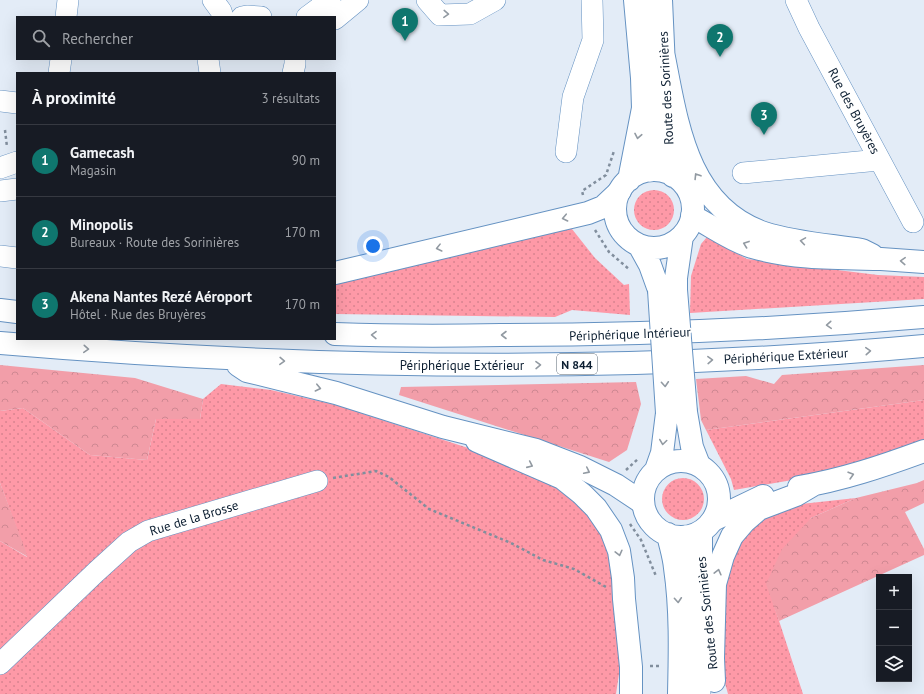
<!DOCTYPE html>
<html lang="fr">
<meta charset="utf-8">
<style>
body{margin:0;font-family:"PT Sans",sans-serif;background:#20242c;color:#f1f3f6}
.controls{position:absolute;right:12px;bottom:12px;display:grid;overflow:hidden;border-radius:0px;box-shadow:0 4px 16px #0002}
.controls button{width:36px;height:36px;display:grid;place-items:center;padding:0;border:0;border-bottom:1px solid #363941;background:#171b24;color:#f1f3f6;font:20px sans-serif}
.you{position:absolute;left:373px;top:246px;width:14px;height:14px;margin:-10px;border:3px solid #fff;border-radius:50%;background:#1a73e8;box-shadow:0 0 0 6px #1a73e833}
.badge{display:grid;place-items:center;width:26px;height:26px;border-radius:50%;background:#0f766e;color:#fff;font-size:13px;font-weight:700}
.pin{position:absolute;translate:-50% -33px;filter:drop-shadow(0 1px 2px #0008)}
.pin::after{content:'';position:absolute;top:21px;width:14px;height:12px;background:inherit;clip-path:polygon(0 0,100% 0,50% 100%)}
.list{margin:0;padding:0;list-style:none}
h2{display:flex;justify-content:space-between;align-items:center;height:52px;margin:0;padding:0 16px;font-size:17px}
h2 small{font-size:13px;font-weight:400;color:#9ea1a6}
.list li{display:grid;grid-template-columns:26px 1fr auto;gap:12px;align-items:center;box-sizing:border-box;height:72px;padding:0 16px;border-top:1px solid #363941}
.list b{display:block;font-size:15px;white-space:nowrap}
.list p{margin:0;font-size:13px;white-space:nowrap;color:#9ea1a6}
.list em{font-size:13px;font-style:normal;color:#9ea1a6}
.icon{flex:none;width:22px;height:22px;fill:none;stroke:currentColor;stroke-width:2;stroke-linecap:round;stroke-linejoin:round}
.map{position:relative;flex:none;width:924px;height:694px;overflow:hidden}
.search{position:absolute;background:#171b24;box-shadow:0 4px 16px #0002;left:16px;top:16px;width:320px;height:44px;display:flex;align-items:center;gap:10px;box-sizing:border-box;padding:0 14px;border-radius:0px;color:#9ea1a6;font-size:15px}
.panel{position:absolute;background:#171b24;box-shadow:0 4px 16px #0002;left:16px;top:72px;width:320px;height:268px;border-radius:0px}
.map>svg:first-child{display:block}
.grass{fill:url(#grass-dots)}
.forest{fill:url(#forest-crowns)}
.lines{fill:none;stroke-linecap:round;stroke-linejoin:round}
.minor-casing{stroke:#6592c2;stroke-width:22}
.major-casing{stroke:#6592c2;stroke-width:24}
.highway-casing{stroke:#6592c2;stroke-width:24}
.path{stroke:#818e9d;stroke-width:2.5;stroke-dasharray:3 3;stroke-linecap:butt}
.minor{stroke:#fff;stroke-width:21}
.major{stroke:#fff;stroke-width:22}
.highway{stroke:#fff;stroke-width:22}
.major-bridge-casing{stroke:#6592c2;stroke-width:24;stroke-linecap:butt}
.major-bridge{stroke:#fff;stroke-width:22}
.oneway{stroke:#929aa2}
.labels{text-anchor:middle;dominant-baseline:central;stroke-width:4;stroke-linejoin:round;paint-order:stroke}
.shield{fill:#fff;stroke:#55626f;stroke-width:1}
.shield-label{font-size:12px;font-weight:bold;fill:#0c1e31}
.street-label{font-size:13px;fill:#0c1e31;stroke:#fff}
</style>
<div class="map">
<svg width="924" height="694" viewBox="0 0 924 694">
<defs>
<pattern id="grass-dots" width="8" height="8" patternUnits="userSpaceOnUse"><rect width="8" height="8" fill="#fe99a7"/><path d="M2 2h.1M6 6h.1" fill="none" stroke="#d88390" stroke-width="1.8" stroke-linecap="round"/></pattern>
<pattern id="forest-crowns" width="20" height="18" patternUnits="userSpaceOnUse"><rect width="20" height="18" fill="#f29ea9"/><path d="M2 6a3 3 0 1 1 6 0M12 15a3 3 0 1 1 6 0" fill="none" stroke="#ce8892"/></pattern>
</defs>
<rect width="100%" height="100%" fill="#e3ecf7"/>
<path class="grass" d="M634 210a20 20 0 1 1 40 0a20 20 0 1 1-40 0Z
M568,224L595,258L624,285L629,284L630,315L572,310L555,317L335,314V281Z
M707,237L747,259L878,275L924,277V299L690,313L691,276L701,244Z
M221,384L271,390L336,405L502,459L566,487L609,538L616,579L620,667L616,694H0V541L27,557L0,483V411L23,408L90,455L147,460L156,419H200L203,399Z
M924,400V444L821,475L734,490L731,479L706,430Z
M662 499a21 21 0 1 1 42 0a21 21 0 1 1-42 0Z
M856,498L811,518L767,584L803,694H728L723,676V586L740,539L768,514L801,504Z"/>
<path class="forest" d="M0,365L135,378L203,399L200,419H156L147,460L90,455L23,408L0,411Z
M924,365V400L706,430L701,420L696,379L746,376L774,384L782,375Z
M636,382L641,404L627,450L609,462L399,395L401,387Z
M924,480V503L905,512L924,549V555L779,621L766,584L782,549L811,518L856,498L917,483Z
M0,483L28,557L0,541Z"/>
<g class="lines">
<g class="minor-casing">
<path id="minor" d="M213,0L221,11L223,17
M427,0L440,15L470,14L495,0
M648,0L655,106L650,171
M796,0L809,28L913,222
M66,17L68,0
M242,17L247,16L261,17
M307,17L330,0
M335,19L358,0
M208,59L210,73
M59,73L61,59
M293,73L295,64V59
M0,101L17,103
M566,152L573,97L593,40L592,0
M0,168L17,162
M743,173L879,160
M0,191L17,189
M0,256L17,258
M686,536L694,606L700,694
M0,664L96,572L129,542L148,531L317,481"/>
</g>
<g class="major-casing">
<path id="major" d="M661,0L664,67
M663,52C677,122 686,206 764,233C795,243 830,245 862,250L872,255
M667,120L670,163L673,176
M615 209a39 39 0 1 1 78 0a39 39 0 1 1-78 0Z
M629,180L643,108L642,78L635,0
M639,245L650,265L659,290
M676,290V278L682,236
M686,412L692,447L699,465
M477,441L562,478L582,494L596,508L611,530L619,551L623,578L624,599L631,667V694
M643 499a38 38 0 1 1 76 0a38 38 0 1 1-76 0Z
M656,470L662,453L667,413
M701,532V570L706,628
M668,534C670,545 674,556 675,568C681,609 680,652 679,694"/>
</g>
<g class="highway-casing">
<path id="highway" d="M692,216C712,226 730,240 752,247C794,259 838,258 881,259C896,260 910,261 924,262
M335,273L588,213L603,207L620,191
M0,310L17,312
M335,334C390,336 446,336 501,335C642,335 783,329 924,317
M0,343C307,369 617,374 924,346
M238,365L247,371L336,393L443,427L536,450L580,467L616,485L643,503
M799,487C842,480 883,466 924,451
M713,520L763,496
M714,681L713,658L715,584L723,556L732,536L744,522L759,509L796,495L813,485"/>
</g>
<path class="path" d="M5,130L7,147
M583,195L582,191L606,175L614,151
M595,230L609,252L630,270
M626,470L639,458
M333,478L376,471L389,477L429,509L511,543L543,560L574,569L606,587
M630,524L641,540L656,576
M650,666H661"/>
<use href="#minor" class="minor"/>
<use href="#major" class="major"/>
<use href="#highway" class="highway"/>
<g class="major-bridge-casing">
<path id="major-bridge" d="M659,290L667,413
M676,290L686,412"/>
</g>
<use href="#major-bridge" class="major-bridge"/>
</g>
<defs><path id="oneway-chevron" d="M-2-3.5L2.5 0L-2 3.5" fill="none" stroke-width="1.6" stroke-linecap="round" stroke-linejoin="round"/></defs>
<g class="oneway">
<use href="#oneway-chevron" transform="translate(446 14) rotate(3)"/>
<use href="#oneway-chevron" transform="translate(638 136) rotate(101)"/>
<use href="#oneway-chevron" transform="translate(697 176) rotate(-122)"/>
<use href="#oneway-chevron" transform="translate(565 218) rotate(168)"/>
<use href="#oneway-chevron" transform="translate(803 241) rotate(-171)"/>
<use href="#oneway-chevron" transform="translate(746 244) rotate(-160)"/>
<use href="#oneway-chevron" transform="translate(439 248) rotate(166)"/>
<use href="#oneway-chevron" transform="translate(903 261) rotate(-177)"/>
<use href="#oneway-chevron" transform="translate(829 325) rotate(176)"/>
<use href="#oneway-chevron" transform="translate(374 335) rotate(-179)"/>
<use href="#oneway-chevron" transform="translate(504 335) rotate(180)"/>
<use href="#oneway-chevron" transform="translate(86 349) rotate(4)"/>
<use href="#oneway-chevron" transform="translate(868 351) rotate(-4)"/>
<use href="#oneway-chevron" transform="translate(710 360) rotate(-2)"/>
<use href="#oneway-chevron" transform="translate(282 361) rotate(2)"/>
<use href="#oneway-chevron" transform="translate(538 365) rotate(-1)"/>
<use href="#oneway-chevron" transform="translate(665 384) rotate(86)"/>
<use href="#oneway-chevron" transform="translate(318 388) rotate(13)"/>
<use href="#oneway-chevron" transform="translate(663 442) rotate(98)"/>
<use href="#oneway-chevron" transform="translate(530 465) rotate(24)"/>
<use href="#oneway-chevron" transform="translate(587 471) rotate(26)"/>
<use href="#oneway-chevron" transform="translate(851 475) rotate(-16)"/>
<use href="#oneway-chevron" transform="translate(619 553) rotate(76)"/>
<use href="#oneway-chevron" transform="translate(718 572) rotate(-76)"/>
<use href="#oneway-chevron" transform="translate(678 600) rotate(86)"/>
</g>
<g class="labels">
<rect class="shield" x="557" y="354" width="40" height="20" rx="3"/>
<g class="shield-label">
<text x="577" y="364">N 844</text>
</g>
<g class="street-label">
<text transform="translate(666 88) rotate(-93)">Route des Sorinières</text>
<text transform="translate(854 111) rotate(62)">Rue des Bruyères</text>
<text transform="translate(630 334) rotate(-2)">Périphérique Intérieur</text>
<text transform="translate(786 356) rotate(-3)">Périphérique Extérieur</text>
<text x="462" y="365">Périphérique Extérieur</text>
<text transform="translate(194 518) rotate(-17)">Rue de la Brosse</text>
<text transform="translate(707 613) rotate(-96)">Route des Sorinières</text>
</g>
</g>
</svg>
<div class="controls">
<button>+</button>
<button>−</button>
<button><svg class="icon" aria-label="layers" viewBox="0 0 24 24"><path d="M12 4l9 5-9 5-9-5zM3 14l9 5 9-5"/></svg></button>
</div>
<div class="you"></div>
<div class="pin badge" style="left:405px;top:41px">1</div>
<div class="pin badge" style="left:720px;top:57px">2</div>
<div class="pin badge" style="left:764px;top:135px">3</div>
<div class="search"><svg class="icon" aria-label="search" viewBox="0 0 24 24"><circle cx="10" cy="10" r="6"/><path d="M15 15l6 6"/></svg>Rechercher</div>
<section class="panel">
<h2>À proximité<small>3 résultats</small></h2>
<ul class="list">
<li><span class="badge">1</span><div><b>Gamecash</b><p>Magasin</p></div><em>90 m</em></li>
<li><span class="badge">2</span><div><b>Minopolis</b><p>Bureaux · Route des Sorinières</p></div><em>170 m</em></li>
<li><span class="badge">3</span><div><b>Akena Nantes Rezé Aéroport</b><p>Hôtel · Rue des Bruyères</p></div><em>170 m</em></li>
</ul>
</section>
</div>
